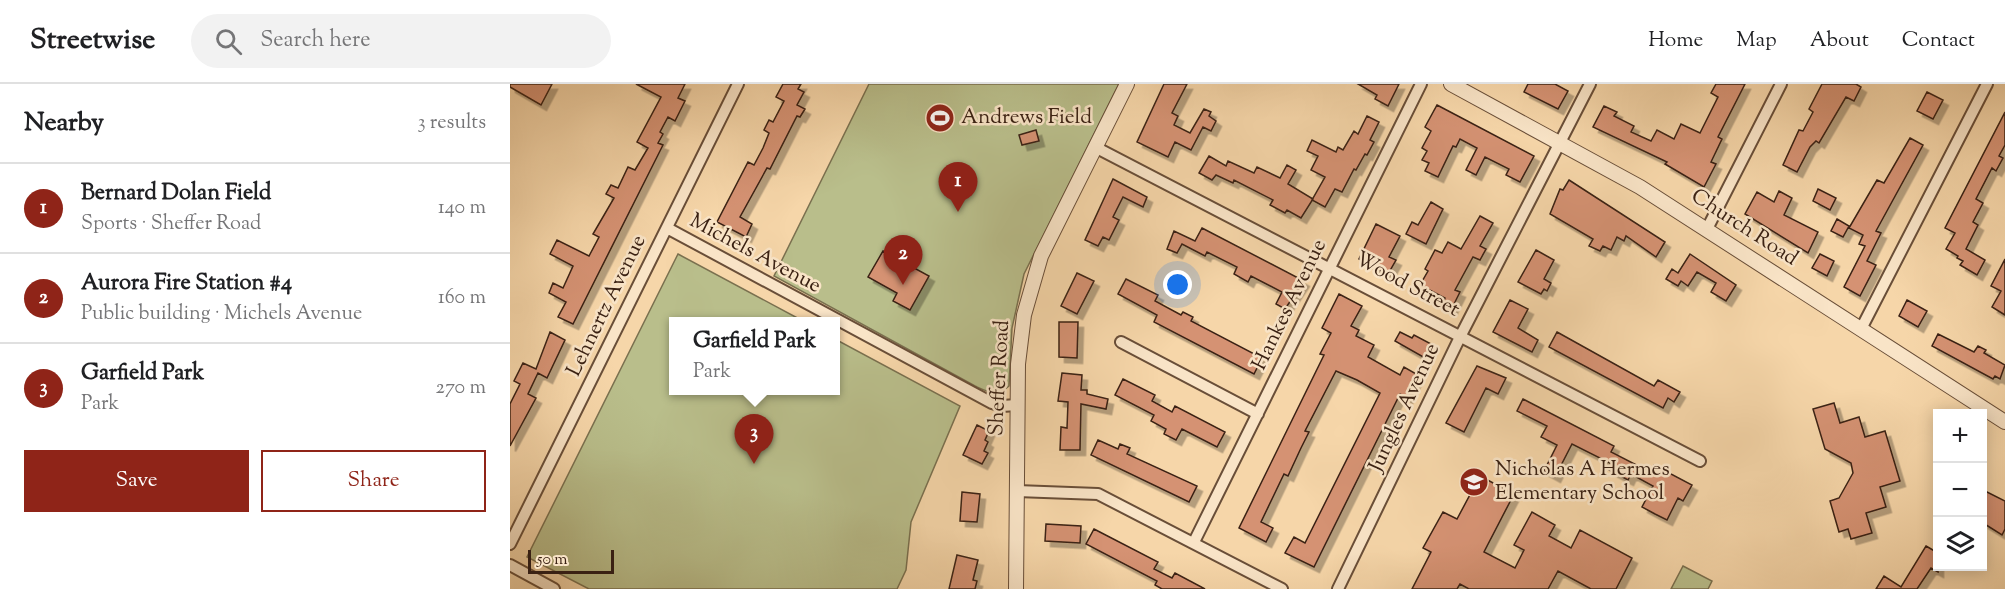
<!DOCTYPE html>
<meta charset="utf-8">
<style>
body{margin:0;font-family:"Sorts Mill Goudy",serif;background:#f2f2f2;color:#202124}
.controls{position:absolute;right:18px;bottom:18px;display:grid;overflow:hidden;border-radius:0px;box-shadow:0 3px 15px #0003}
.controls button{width:54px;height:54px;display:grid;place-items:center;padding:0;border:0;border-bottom:2px solid #e0e0e0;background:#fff;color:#202124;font:30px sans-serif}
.scale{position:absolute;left:18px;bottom:15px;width:86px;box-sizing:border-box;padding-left:6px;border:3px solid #3a2113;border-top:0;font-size:16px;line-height:21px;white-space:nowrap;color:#3a2113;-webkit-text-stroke:4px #f9e4c7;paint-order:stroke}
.you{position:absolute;left:668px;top:201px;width:21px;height:21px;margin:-15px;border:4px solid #fff;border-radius:50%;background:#1a73e8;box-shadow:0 0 0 9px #1a73e833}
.badge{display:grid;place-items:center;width:39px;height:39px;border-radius:50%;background:#8f2418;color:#fff;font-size:20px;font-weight:700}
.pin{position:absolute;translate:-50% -50px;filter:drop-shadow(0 2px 3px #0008)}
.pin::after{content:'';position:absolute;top:32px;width:21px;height:18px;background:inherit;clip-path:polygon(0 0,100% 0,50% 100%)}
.popup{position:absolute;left:159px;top:233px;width:171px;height:78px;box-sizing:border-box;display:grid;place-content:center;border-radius:0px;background:#fff;filter:drop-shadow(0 2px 4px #0005);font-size:20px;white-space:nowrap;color:#757577}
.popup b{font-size:22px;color:#202124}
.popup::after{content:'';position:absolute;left:50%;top:100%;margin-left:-12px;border:12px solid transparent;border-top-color:#fff}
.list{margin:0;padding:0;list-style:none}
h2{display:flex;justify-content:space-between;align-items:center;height:78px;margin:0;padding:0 24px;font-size:26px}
h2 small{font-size:20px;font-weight:400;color:#757577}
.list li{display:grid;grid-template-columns:39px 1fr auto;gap:18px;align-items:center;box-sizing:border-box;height:90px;padding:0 24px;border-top:2px solid #e0e0e0}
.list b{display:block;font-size:22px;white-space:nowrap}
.list p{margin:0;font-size:20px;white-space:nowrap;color:#757577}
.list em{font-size:20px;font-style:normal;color:#757577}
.actions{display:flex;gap:12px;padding:18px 24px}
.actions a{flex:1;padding:14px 0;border:2px solid #8f2418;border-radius:0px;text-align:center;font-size:21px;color:#8f2418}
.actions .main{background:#8f2418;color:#fff}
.icon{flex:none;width:33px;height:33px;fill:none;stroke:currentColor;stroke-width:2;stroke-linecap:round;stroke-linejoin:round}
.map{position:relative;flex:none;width:1495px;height:505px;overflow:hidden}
header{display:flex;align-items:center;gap:36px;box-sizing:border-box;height:84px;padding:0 30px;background:#fff;border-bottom:2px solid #e0e0e0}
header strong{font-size:28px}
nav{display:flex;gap:33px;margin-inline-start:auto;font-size:21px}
.search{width:420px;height:54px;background:#f2f2f2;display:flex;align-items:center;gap:15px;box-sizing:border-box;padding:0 21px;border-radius:33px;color:#757577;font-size:22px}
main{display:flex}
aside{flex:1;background:#fff}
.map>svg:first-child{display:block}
.green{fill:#b9be8b;stroke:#7a704f;stroke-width:1.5}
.building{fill:#d59273;stroke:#3a2113;stroke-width:1.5;filter:url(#shadow)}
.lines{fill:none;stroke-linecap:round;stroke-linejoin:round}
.minor-casing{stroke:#694e38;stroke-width:14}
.tertiary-casing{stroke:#694e38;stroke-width:16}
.minor{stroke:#f9e4c7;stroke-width:10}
.tertiary{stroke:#f9e4c7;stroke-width:14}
.labels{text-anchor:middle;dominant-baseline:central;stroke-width:5;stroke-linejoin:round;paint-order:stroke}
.poi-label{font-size:21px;fill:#3a2113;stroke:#f9e4c7;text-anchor:start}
.street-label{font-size:21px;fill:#3a2113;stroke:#f9e4c7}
</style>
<header>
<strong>Streetwise</strong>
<div class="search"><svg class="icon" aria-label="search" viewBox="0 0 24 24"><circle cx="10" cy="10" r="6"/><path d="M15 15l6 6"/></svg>Search here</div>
<nav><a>Home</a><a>Map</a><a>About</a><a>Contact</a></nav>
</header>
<main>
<aside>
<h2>Nearby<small>3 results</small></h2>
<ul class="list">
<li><span class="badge">1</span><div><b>Bernard Dolan Field</b><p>Sports · Sheffer Road</p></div><em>140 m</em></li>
<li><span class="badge">2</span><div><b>Aurora Fire Station #4</b><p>Public building · Michels Avenue</p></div><em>160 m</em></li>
<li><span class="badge">3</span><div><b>Garfield Park</b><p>Park</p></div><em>270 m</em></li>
</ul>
<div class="actions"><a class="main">Save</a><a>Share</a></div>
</aside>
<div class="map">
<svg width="1495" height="505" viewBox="0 0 1495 505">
<defs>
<filter id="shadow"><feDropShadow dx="5.5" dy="5.5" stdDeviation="0" flood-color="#0004"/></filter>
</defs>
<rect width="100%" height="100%" fill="#f6d6a9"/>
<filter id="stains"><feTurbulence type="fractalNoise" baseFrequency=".00333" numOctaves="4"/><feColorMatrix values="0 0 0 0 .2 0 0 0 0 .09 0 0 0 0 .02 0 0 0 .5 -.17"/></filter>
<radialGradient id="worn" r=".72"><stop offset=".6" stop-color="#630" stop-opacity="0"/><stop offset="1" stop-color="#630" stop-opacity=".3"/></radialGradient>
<path class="green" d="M359,0H609L514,190L502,244L499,302C487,313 478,308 465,302L264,192Z
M168,170L293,237L163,238V306H325V255L450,322L401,438L396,486L387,505H79L17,473Z
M1173,482L1202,497L1198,505H1161Z"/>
<path class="building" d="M0,0H42L31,21L0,3Z
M126,0H175L168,14L175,17L165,37L158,33L150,48L153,50L148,59L153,61L63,240L48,233L56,218L39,209L43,199L53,204L63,182L40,170L47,156L79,172L89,153L83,150L104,114L96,110L101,101L108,104L118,83L125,86L138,64L127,58L151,13Z
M273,0H291L288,5L294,8L287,21L295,25L290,33L287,32L260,85L257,84L230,133L242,140L236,153L207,138L238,78L244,81L253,64L259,49L254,46L259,36L263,38L274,17L266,13Z
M654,0H677L662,29L668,32L664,41L680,49L694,25L701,28L699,32L706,37L701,47L693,43L681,66L665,58L658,73L627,58Z
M848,0H889L878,22L865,15L867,11Z
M1018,0H1045L1058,7L1048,25L1014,8Z
M1206,0H1235L1208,53L1212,55L1201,78L1206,80L1194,103L1155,80L1157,78L1083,43L1094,22L1107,28L1104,32L1124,42L1121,48L1141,57L1147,46L1164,55L1171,40L1190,49L1208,13L1201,9Z
M1312,0H1346L1351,3L1344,17L1336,13L1309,59L1306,57L1300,63L1287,88L1273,81L1289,46L1293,47L1303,28L1299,25Z
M1417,8L1433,16L1423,35L1407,27Z
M927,21L1024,72L1010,98L996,91L999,85L975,73L966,91L956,86L967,64L950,55L946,63L943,62L928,93L915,87L919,79L912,76L917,67L912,64L921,47L915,43Z
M1495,28V61L1489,72L1493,74L1486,87L1482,84L1466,115L1473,119L1463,138L1468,141L1456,165L1475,176L1467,191L1450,181L1453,177L1447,174L1448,172L1436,165L1445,149L1435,144Z
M857,32L869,38L860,56L864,58L857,71L855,70L846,86L844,85L832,108L825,105L815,123L802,116L815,93L801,86L808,72L797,67L802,56L826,68L828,63L833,66L844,47L848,50Z
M526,46L529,57L512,61L509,51Z
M1400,54L1413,61L1366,147L1371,149L1357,177L1366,181L1350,212L1334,203L1355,162L1349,160L1353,151L1339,144L1367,96L1374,99Z
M699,72L716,82L718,77L744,89L747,83L770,94L777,81L786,86L778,100L803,115L791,134L777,126L775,129L760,121L763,116L724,96L723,99L706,91L702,96L689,89Z
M603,95L637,113L633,123L613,113L603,133L609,136L599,156L593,153L588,162L575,156Z
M1059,96L1155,158L1146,173L1116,152L1114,157L1107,153L1101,166L1093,162L1090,167L1079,162L1083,155L1040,130L1050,105L1053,106Z
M1308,105L1326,114L1320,126L1303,117Z
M1269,107L1282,114L1274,131L1308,148L1298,169L1235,130L1247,108L1264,118Z
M921,118L933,125L916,160L896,150L902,138L908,141Z
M970,132L983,139L970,162L976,165L970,176L963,173L945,206L950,208L941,226L932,221L935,214L910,201L918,187L915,185L925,166L932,169L938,158L951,165Z
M1327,135L1339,142L1333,153L1321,147Z
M866,140L890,152L879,173L886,176L878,190L849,175Z
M692,144L794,197L775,225L766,220L772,208L741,192L738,198L724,190L727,183L697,168L695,172L672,160L667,169L657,165L664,147L685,157Z
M1026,166L1044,176L1034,195L1041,199L1037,207L1034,205L1031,210L1008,198Z
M373,167L419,192L400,226L383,217L387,209L358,193Z
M1180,170L1226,201L1216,217L1201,208L1206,199L1187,188L1178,202L1171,197L1168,202L1156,195L1162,185L1168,189Z
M1310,170L1324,177L1317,192L1302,184Z
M1495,175V231L1482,223L1491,207L1481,202Z
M567,189L584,197L567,230L551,222Z
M616,195L648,211L645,217L671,231L673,228L683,233L681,237L752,274L744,290L644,238L647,231L608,210Z
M829,210L852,222L841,242L849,246L846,252L864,261L858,273L890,291L894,283L908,291L897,314L890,310L804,483L775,469L784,453L795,459L870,309L847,296L826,287L795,347L799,348L791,364L778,392L774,390L751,438L763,444L756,458L729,444L814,271L810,270L821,249L812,244Z
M1000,216L1018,225L1008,244L1028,256L1022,268L983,248Z
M1397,216L1417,227L1408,243L1389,232Z
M549,238H568L567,274L549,273Z
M40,248L55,256L37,294L28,289L18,310L26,314L0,362V320L10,300L4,297L13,279L26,285Z
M890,248L902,254L904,251L923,261L915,274L885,257Z
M1047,248L1144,302L1148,296L1170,308L1164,318L1158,314L1153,324L1039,263Z
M1428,250L1464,268L1468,262L1476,266L1474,269L1495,281L1490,295L1485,292L1483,295L1422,262Z
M967,282L996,294L988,310L976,304L954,348L936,339Z
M552,289L572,291L571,306H577V310L598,315L596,325L571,320L570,366H550L551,343L557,344L558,318L548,317Z
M613,295L645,311L642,317L662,328L665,322L715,348L707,363L672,345L666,356L654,350L656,345L641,337L644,331L605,311Z
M1013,315L1104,362L1101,368L1140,388L1144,381L1182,401L1173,417L1168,414L1157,436L1145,430L1132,423L1143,402L1121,390L1118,396L1099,386L1102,380L1062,360L1045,393L1034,387L1047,361L1031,353L1037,342L1007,327Z
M1324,319L1330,339L1349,333L1355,353L1375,347L1390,397L1370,403L1376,423L1356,429L1362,449L1341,455L1338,445L1329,448L1320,417L1329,414L1343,389L1341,379L1315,365L1303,325Z
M467,341L479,347L475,356L478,358L474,367L478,369L472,380L453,371Z
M588,356L608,365L610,360L620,364L617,370L687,402L679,418L581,371Z
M970,392L1004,410L974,468L1005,484L1014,466L1004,461L1022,428L1045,441L1039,452L1061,464L1070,446L1122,474L1106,505H1081L1048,487L1038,505H959L950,500L947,505H902L921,468L913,464L933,428L947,435Z
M1473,406L1495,417V445L1492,451L1473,439Z
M452,408L470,410L467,438L450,437Z
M536,440L571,442L570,459L535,457Z
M584,445L648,478L644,485L662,494L665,489L695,505H652L645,501L647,497L576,460Z
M1416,462L1428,469V488L1421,484L1407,505H1366L1374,492L1391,503Z
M447,471L468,476L463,496L467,497L465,505H439Z"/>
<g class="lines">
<g class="minor-casing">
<path id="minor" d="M585,63L1190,377
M157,144L482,319L492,322L507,321
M1197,145L1271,0
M1351,245L1477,0
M611,258L748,330
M507,407L588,410L772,505
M684,458L911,0
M0,460L228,0
M0,481L44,505
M828,505L951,251L1080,0"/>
</g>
<g class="tertiary-casing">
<path id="tertiary" d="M941,0L1130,103L1495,338
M506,505L508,280L514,231L531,172L617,0"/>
</g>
<use href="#minor" class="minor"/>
<use href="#tertiary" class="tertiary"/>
</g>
<defs>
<g id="stadium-disc" transform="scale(1.5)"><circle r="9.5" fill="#8f2418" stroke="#f9e4c7"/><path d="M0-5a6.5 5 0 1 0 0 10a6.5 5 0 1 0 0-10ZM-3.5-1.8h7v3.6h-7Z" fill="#fff"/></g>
<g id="school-disc" transform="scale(1.5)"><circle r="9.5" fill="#8f2418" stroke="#f9e4c7"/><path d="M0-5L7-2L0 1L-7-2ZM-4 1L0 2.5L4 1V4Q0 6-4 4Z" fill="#fff"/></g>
</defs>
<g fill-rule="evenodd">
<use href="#stadium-disc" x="430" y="34"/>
<use href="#school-disc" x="964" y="398"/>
</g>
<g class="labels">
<g class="poi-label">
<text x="451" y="34">Andrews Field</text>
<text x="985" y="386">Nicholas A Hermes<tspan x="985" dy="24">Elementary School</tspan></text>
</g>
<g class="street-label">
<text transform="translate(1234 144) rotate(33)">Church Road</text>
<text transform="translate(245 170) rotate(28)">Michels Avenue</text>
<text transform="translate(897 201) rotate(28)">Wood Street</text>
<text transform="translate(780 221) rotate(-64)">Hankes Avenue</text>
<text transform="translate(97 222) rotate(-64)">Lehnertz Avenue</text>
<text transform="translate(490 294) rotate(-87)">Sheffer Road</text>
<text transform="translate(895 324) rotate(-65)">Jungles Avenue</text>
</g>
</g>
<rect width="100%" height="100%" filter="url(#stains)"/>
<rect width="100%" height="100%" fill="url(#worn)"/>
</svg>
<div class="controls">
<button>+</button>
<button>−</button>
<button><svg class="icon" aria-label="layers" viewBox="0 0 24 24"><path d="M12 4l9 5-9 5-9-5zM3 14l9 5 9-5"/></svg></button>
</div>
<div class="scale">50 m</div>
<div class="you"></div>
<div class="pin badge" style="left:448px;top:128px">1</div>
<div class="pin badge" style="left:393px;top:201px">2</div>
<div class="pin badge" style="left:244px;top:380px">3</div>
<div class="popup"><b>Garfield Park</b>Park</div>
</div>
</main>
